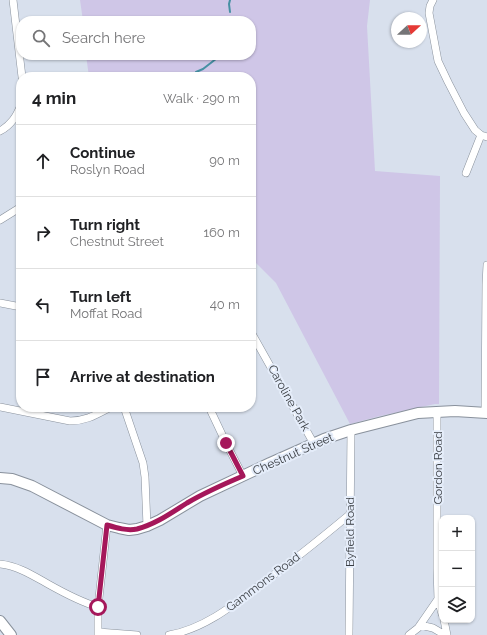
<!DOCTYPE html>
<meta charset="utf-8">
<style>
body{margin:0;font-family:Raleway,sans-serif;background:#f2f2f2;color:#202124}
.controls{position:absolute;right:12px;bottom:12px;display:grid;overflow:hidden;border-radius:8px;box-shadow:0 1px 3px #0004}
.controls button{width:36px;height:36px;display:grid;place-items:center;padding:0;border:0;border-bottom:1px solid #e0e0e0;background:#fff;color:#202124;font:20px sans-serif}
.compass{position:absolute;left:391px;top:12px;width:36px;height:36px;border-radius:50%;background:#fff;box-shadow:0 1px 3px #0004;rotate:69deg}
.stop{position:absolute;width:12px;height:12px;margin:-9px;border:3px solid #a5175a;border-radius:50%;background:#fff}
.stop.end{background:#a5175a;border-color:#fff;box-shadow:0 1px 4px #0008}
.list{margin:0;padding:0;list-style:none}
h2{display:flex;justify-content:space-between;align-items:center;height:52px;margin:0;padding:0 16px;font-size:17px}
h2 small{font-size:13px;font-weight:400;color:#757577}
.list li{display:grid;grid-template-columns:26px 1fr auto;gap:12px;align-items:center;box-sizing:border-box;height:72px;padding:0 16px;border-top:1px solid #e0e0e0}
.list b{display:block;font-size:15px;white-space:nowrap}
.list p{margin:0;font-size:13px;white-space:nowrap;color:#757577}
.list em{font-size:13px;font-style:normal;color:#757577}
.icon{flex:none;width:22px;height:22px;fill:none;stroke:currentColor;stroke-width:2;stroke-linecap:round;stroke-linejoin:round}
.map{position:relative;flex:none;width:487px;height:635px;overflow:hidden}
.search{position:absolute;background:#fff;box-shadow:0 1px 3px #0004;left:16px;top:16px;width:240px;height:44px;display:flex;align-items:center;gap:10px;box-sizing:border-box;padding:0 14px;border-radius:16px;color:#757577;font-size:15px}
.panel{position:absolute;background:#fff;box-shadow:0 1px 3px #0004;left:16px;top:72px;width:240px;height:340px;border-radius:16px}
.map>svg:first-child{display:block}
.green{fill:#cfc6e7}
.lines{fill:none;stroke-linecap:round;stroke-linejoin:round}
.stream{stroke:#4690a3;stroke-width:2}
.minor-casing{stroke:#89919c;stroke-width:8}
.secondary-casing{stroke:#89919c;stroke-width:12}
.minor{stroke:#fff;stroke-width:7}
.secondary{stroke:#fff;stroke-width:10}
.route{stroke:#a5175a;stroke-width:5}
.labels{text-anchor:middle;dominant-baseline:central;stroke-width:4;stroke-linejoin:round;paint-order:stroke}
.street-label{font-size:12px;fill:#393d42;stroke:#e5edfa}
</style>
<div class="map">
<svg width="487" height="635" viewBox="0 0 487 635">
<rect width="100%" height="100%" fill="#d8e0ed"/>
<path class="green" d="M80,0H370L367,26L375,171L440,176L439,404H435L380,416L350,424L276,283L251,258V77H89L86,55H251V21H83Z"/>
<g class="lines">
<path class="stream" d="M230,12L229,4L230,0
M229,21L230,18
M195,77L196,72L203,69L221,55"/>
<g class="minor-casing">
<path id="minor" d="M13,0L22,77
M433,0L430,6L429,13L438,61L448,82L464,113L475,130L481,135L487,137
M0,131C11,125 16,117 21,105
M466,173L481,135
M0,220L21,207
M0,303L21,307
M251,332L314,444
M0,407L70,421C87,421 97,414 111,407
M124,407L143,463L145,477L147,526
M209,407L226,443L243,476
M485,413L486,284L487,265
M0,564C18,566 32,575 48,584C64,593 81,602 98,607
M438,599L442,614
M444,620L447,635
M420,625L433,628L445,635
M98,632L137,635
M98,635V607L107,525
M169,635C203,629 231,607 257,587C289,564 319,540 349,515
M349,635L351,430
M409,635L418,628L438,599L437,569V411"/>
</g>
<g class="secondary-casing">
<path id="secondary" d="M0,478L12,479L32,486L107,525L119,528L129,530L137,529L147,526L160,520L200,496L270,463L324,439L351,430L418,413L455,411L487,413
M0,621L11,635"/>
</g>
<use href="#minor" class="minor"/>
<use href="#secondary" class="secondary"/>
</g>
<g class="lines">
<path class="route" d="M98,607L107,525C117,528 127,531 137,529C156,524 171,513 187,503C204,493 224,484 243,476L226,443"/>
</g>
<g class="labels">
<g class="street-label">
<text transform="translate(289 398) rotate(61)">Caroline Park</text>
<text transform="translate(293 454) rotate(-24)">Chestnut Street</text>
<text transform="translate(438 468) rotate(-90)">Gordon Road</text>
<text transform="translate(350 532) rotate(-90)">Byfield Road</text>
<text transform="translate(263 582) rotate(-37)">Gammons Road</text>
</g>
</g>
</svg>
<div class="controls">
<button>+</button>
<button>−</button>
<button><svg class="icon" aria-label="layers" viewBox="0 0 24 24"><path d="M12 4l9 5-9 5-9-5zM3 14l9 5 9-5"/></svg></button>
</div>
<svg class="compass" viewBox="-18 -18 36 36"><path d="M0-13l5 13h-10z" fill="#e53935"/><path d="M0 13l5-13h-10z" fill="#757577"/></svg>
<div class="stop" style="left:98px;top:607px"></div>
<div class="stop end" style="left:226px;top:443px"></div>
<div class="search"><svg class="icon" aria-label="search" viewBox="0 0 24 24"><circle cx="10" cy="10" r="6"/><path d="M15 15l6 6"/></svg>Search here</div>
<section class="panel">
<h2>4 min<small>Walk · 290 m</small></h2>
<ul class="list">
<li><svg class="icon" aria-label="ahead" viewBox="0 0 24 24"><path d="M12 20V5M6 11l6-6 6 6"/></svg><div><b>Continue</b><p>Roslyn Road</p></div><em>90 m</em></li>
<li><svg class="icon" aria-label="right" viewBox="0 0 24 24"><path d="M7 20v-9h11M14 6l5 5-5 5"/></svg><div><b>Turn right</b><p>Chestnut Street</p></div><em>160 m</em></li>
<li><svg class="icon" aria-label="left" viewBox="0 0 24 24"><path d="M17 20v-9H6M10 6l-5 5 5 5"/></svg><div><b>Turn left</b><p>Moffat Road</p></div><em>40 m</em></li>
<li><svg class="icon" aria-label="arrive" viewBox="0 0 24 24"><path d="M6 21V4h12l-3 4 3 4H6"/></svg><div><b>Arrive at destination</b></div></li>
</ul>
</section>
</div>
